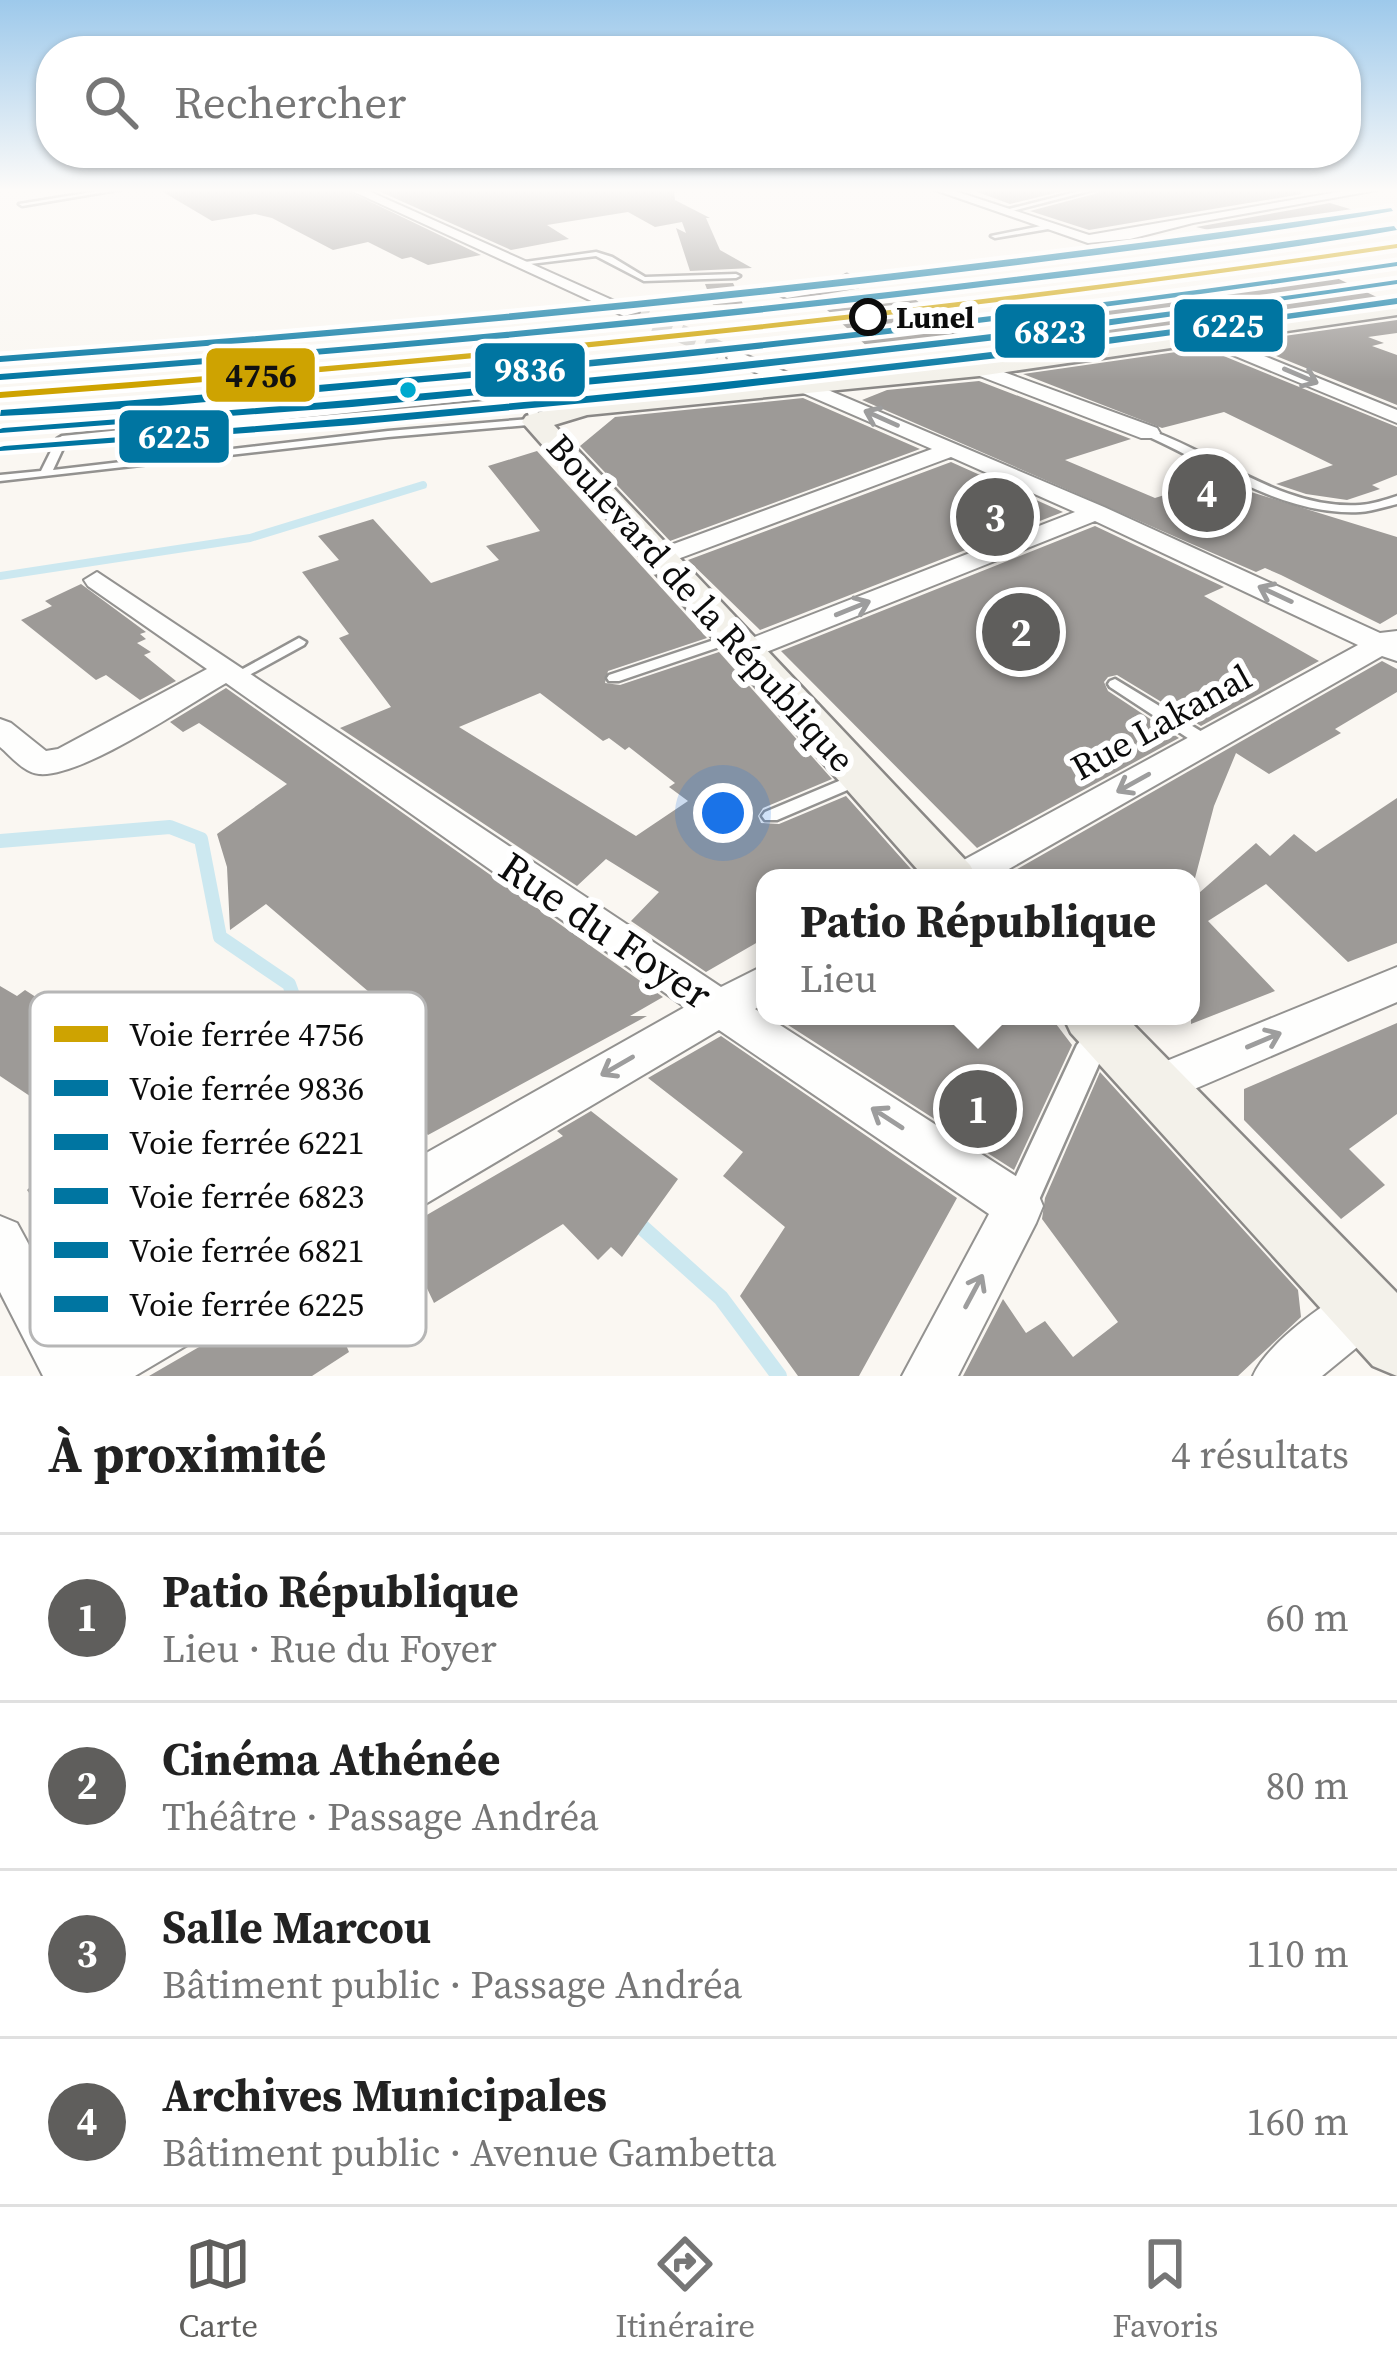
<!DOCTYPE html>
<html lang="fr">
<meta charset="utf-8">
<style>
body{margin:0;font-family:"Source Serif 4",serif;background:#f2f2f2;color:#222}
.you{position:absolute;left:723px;top:813px;width:42px;height:42px;margin:-30px;border:9px solid #fff;border-radius:50%;background:#1a73e8;box-shadow:0 0 0 18px #1a73e833}
.badge{display:grid;place-items:center;width:78px;height:78px;border-radius:50%;background:#5f5e5c;color:#fff;font-size:39px;font-weight:700}
.pin{position:absolute;translate:-50% -50%;border:6px solid #fff;box-shadow:0 3px 12px #0006}
.popup{position:absolute;left:756px;top:869px;width:444px;height:156px;box-sizing:border-box;display:grid;place-content:center;border-radius:24px;background:#fff;filter:drop-shadow(0 3px 9px #0005);font-size:39px;white-space:nowrap;color:#767676}
.popup b{font-size:45px;color:#222}
.popup::after{content:'';position:absolute;left:50%;top:100%;margin-left:-24px;border:24px solid transparent;border-top-color:#fff}
.list{margin:0;padding:0;list-style:none}
h2{display:flex;justify-content:space-between;align-items:center;height:156px;margin:0;padding:0 48px;font-size:51px}
h2 small{font-size:39px;font-weight:400;color:#767676}
.list li{display:grid;grid-template-columns:78px 1fr auto;gap:36px;align-items:center;box-sizing:border-box;height:168px;padding:0 48px;border-top:3px solid #e0e0e0}
.list b{display:block;font-size:45px;white-space:nowrap}
.list p{margin:0;font-size:39px;white-space:nowrap;color:#767676}
.list em{font-size:39px;font-style:normal;color:#767676}
.icon{flex:none;width:66px;height:66px;fill:none;stroke:currentColor;stroke-width:2;stroke-linecap:round;stroke-linejoin:round}
.map{position:relative;flex:none;width:1397px;height:1376px;overflow:hidden}
.search{position:absolute;background:#fff;box-shadow:0 3px 9px #0004;left:36px;right:36px;top:36px;height:132px;display:flex;align-items:center;gap:30px;box-sizing:border-box;padding:0 42px;border-radius:48px;color:#767676;font-size:45px}
.sheet{height:828px;background:#fff}
nav{display:flex;justify-content:space-around;align-items:center;box-sizing:border-box;height:168px;border-top:3px solid #e0e0e0;background:#fff;font-size:33px;color:#767676}
nav a{display:grid;justify-items:center;gap:6px}
nav .on{color:#5f5e5c}
.map>svg:first-child{display:block}
.lines{fill:none;stroke-linecap:round;stroke-linejoin:round}
.stream-far2{stroke:#cce8f0;stroke-width:8}
.stream-far1{stroke:#cce8f0;stroke-width:14}
.stream{stroke:#cce8f0;stroke-width:16}
.building{fill:#9d9a97;fill-rule:evenodd}
.minor-tunnel{stroke:#d6d4d0;stroke-width:18;stroke-dasharray:18 9;stroke-linecap:butt}
.service-casing{stroke:#939290;stroke-width:5}
.pedestrian-casing{stroke:#939290;stroke-width:5}
.minor-casing{stroke:#939290;stroke-width:4}
.secondary-casing{stroke:#8a8886;stroke-width:5}
.service{fill:#fefefd;fill-rule:evenodd}
.pedestrian{fill:#fefefd;fill-rule:evenodd}
.minor{fill:#fefefd;fill-rule:evenodd}
.secondary{fill:#f3f1ea;fill-rule:evenodd}
.rail-1-casing{stroke:#fff;stroke-width:9}
.rail-2-casing{stroke:#fff;stroke-width:9}
.rail-3-casing{stroke:#fff;stroke-width:9}
.rail-4-casing{stroke:#fff;stroke-width:9}
.rail-5-casing{stroke:#fff;stroke-width:9}
.rail-6-casing{stroke:#fff;stroke-width:9}
.rail-1{fill:#cea301;fill-rule:evenodd}
.rail-2{fill:#0075a1;fill-rule:evenodd}
.rail-3{fill:#0075a1;fill-rule:evenodd}
.rail-4{fill:#0075a1;fill-rule:evenodd}
.rail-5{fill:#0075a1;fill-rule:evenodd}
.rail-6{fill:#0075a1;fill-rule:evenodd}
.oneway{stroke:#9d9d9d}
.stop-dot{fill:#fff;stroke:#0c0c0c;stroke-width:6}
.bus-dot{fill:#00a9ce;stroke:#fff;stroke-width:4.5}
.labels{text-anchor:middle;dominant-baseline:central;stroke-width:12;stroke-linejoin:round;paint-order:stroke}
.far-stop-label{font-size:30px;font-weight:bold;fill:#0c0c0c;stroke:#fff;text-anchor:start}
.street-label{font-size:36px;fill:#0c0c0c;stroke:#fff}
.near-street-label{font-size:42px;fill:#0c0c0c;stroke:#fff}
.key{fill:#fff;stroke:#b6b6b6;stroke-width:3}
.key-label{font-size:33px;fill:#0c0c0c}
.line-badge{stroke:#fff;stroke-width:4.5}
.badge-label{font-size:33px;text-anchor:middle;font-weight:bold;fill:#fff}
.pale-badge-label{font-size:33px;text-anchor:middle;font-weight:bold;fill:#111}
</style>
<div class="map">
<svg width="1397" height="1376" viewBox="0 0 1397 1376">
<rect width="100%" height="100%" fill="#faf7f2"/>
<g class="lines">
<path class="stream-far2" d="M0,576L250,538L423,485"/>
<path class="stream-far1" d="M0,841L170,827L201,839L220,937L289,984L298,1009L370,1044"/>
<path class="stream" d="M634,1220L721,1298L779,1376"/>
</g>
<path class="building" d="M158,189H344L481,255L428,265L411,257L402,259L368,242L333,250L272,218L255,214L212,221Z
M374,189H674L675,200L710,218H706L720,250L752,268L690,271L676,228L686,233L682,222L655,227L628,212L547,225L569,239L511,250Z
M969,189H1072L1010,204Z
M1101,189H1301L1302,194L1089,230L1030,211L1098,193Z
M1330,203L1360,212L1344,215L1359,221L1268,228L1254,223L1213,231L1196,227Z
M1324,272L1381,299L980,353L1021,337L1016,319Z
M733,283L743,304L713,305L705,284Z
M916,300L965,338L870,349L827,310Z
M1397,320V333L1368,337L1384,343L1372,346L1397,355V405L1242,342Z
M1204,348L1397,427V475L1372,485L1380,489L1347,500L1306,494L1276,484L1333,465L1224,412L1162,428L1023,374Z
M979,381L1131,439L1065,460L1155,498L1214,479L1243,495L1251,492L1397,537V614L1380,624L1281,575L1265,568L1256,572L862,400L887,390Z
M803,398L920,449L670,541L580,446L615,417Z
M537,451L707,638L608,671L605,683L620,685L719,652L832,779L763,808L758,816L761,823L779,824L846,796L919,878H765V938L706,972L631,921L659,892L606,859L577,886L340,728L391,707L339,638L349,634L302,572L339,560L318,536L373,519L431,583L499,560L486,546L540,531L488,466ZM540,693L603,741L609,738L625,750L629,747L675,783L669,787L688,801L636,836L459,727Z
M951,462L1063,512L760,630L688,560Z
M1095,526L1224,587L1204,596L1319,661L1201,726L1117,675L1108,677L1104,682L1108,691L1179,738L977,848L781,651Z
M81,584L146,632L140,634L146,639L137,643L151,652L144,655L176,681L140,700L106,675L96,680L21,620L52,606L45,601Z
M1382,661L1397,669V692L1335,729L1341,733L1269,774L1236,753L1214,806L1195,878L1005,876Z
M226,688L663,997L630,1016H647L428,1135L414,1121L371,1151L301,1139L322,1173L292,1194L286,1185L252,1209L244,1200L191,1234L200,1249L172,1271L76,1280L282,1135L208,1076L181,1083L93,1164L102,1178L97,1188L51,1224L27,1190L85,1133L0,1076V986L17,996L25,990L65,1016L58,1024L142,1077L213,1007L329,1102L380,1067L417,1033L266,904L230,930L227,867L217,834L287,784L199,723L183,732L170,722Z
M1397,798V943L1348,962L1266,884L1208,921L1275,991L1191,1024V900L1256,843L1270,856L1294,834L1316,852Z
M774,1016H1050L1072,1045L1014,1170Z
M1397,1023V1114L1349,1149L1385,1185L1341,1219L1244,1120V1089Z
M721,1036L957,1198L859,1376H798L740,1296L785,1227L723,1176L743,1152L648,1078Z
M1100,1072L1298,1290L1301,1317L1238,1376H963L1003,1299L1026,1333L1045,1321L1073,1357L1118,1322L1042,1219L1045,1198Z
M591,1111L678,1179L622,1257L611,1247L598,1260L563,1224L434,1303L423,1280L395,1296L363,1316L369,1325L344,1340L349,1352L312,1376H149L563,1136L557,1131Z"/>
<g class="lines">
<path class="minor-tunnel" d="M630,312L736,357"/>
<g class="service-casing">
<path id="service" d="M111,189H123L22,206L19,204Z
M1088,189H1097L1004,213L1001,211Z
M1051,224L1054,228L995,238L991,236Z
M596,252L612,257L645,277L736,274L740,276L736,278L644,281L596,256L522,265L518,263Z
M847,275L858,282V286L787,298L770,290L774,288L788,293L849,283L843,277Z
M1048,349L1053,352L1051,354L939,368L929,377L924,374L936,363Z
M526,389L531,392L541,422L540,424L388,437L0,481V475L41,471L57,439L62,436ZM522,395L530,419L388,431L53,470L66,442Z
M1149,430C1219,454 1283,510 1360,505C1373,504 1385,500 1397,496V504C1385,507 1372,511 1360,512C1282,516 1213,465 1145,435V431Z
M732,634L737,635L739,638L737,641L619,681H609L607,678L609,675Z
M299,638L306,642L304,645L242,679L237,681L230,676Z
M1115,679L1212,738L1214,742L1212,746H1200L1110,687L1108,684L1110,681Z
M858,773L864,775L866,779L864,783L777,820H765L762,816L765,812Z"/>
</g>
<g class="pedestrian-casing">
<path id="pedestrian" d="M1105,1019L1115,1023L1120,1032L1099,1064L1031,1218L1019,1223L1007,1218L1002,1206L1077,1045L1095,1023Z"/>
</g>
<g class="minor-casing">
<path id="minor" d="M348,189H364L639,312L624,316Z
M932,189H949L1089,235L1356,189H1383L1193,223L1130,239L1088,243Z
M1205,332L1397,410V423L1199,341L1196,337Z
M736,351L1104,507L1380,633L1397,631V661L1382,656L993,878H944L949,868L1358,645L1095,521L754,657H734L730,651L734,645L1075,512L951,457L667,563H649L645,558L649,553L932,449L729,361L727,357Z
M979,363L1157,428L1160,433L1157,438H1141L972,373L969,369Z
M97,572L721,987L765,965V1003L755,1009L1036,1189L1043,1206L1036,1223L958,1376H902L989,1214L719,1030L135,1376H43L0,1292V1216L17,1223L84,1346L685,1007L226,683C186,706 81,778 39,774C24,773 11,756 0,747V719L11,723L46,751L58,749L207,669L88,586L84,580Z
M1397,967V1002L1157,1105L1142,1099L1135,1085L1142,1071Z
M1365,1282L1383,1290L1391,1308L1383,1326L1322,1376H1253C1267,1343 1332,1296 1365,1282Z"/>
</g>
<g class="secondary-casing">
<path id="secondary" d="M1397,301V315L979,376L587,415L554,425L970,865L977,878H925L522,422L526,416L584,399L979,362Z
M1063,1016H1125L1397,1293V1376L1373,1366L1071,1033Z"/>
</g>
<use href="#service" class="service"/>
<use href="#pedestrian" class="pedestrian"/>
<use href="#minor" class="minor"/>
<use href="#secondary" class="secondary"/>
<g class="rail-1-casing">
<path id="rail-1" d="M1397,244V248C932,317 469,363 0,398V392C468,358 933,312 1397,244Z"/>
</g>
<g class="rail-2-casing">
<path id="rail-2" d="M1397,262V266C1074,314 750,353 425,382C284,395 141,410 0,416L1,410C469,376 933,330 1397,262Z"/>
</g>
<g class="rail-3-casing">
<path id="rail-3" d="M1394,226L1397,230C1254,255 1109,272 966,289C645,328 322,356 0,380V374C467,340 931,294 1394,226Z"/>
</g>
<g class="rail-4-casing">
<path id="rail-4" d="M1397,280V284L1049,334L701,374L352,407L0,433V429L3,428C470,393 934,348 1397,280Z"/>
</g>
<g class="rail-5-casing">
<path id="rail-5" d="M1391,208L1393,211C1250,237 1105,254 961,272C641,311 321,338 0,362V356C466,322 929,276 1391,208Z"/>
</g>
<g class="rail-6-casing">
<path id="rail-6" d="M1397,298V304L1050,352L702,392L353,425L0,451V447L4,446C470,411 934,366 1397,298Z"/>
</g>
<use href="#rail-1" class="rail-1"/>
<use href="#rail-2" class="rail-2"/>
<use href="#rail-3" class="rail-3"/>
<use href="#rail-4" class="rail-4"/>
<use href="#rail-5" class="rail-5"/>
<use href="#rail-6" class="rail-6"/>
</g>
<defs><path id="oneway-shaft" d="M-6 0H5M1.5-3L5.5 0L1.5 3" fill="none" stroke-width="1.6" stroke-linecap="round" stroke-linejoin="round" transform="scale(3)"/></defs>
<g class="oneway">
<use href="#oneway-shaft" transform="translate(1301 376) rotate(23)"/>
<use href="#oneway-shaft" transform="translate(881 418) rotate(-156)"/>
<use href="#oneway-shaft" transform="translate(1275 594) rotate(-155)"/>
<use href="#oneway-shaft" transform="translate(853 608) rotate(-22)"/>
<use href="#oneway-shaft" transform="translate(1133 783) rotate(151)"/>
<use href="#oneway-shaft" transform="translate(1264 1040) rotate(-23)"/>
<use href="#oneway-shaft" transform="translate(617 1066) rotate(150)"/>
<use href="#oneway-shaft" transform="translate(887 1118) rotate(-147)"/>
<use href="#oneway-shaft" transform="translate(974 1291) rotate(-62)"/>
</g>
<linearGradient id="sky" x2="0" y2="1"><stop stop-color="#9dc9eb"/><stop offset="0.5" stop-color="#fdfbf9"/><stop offset="1" stop-color="#fdfbf9" stop-opacity="0"/></linearGradient>
<rect width="1397" height="381" fill="url(#sky)"/>
<circle class="stop-dot" cx="868" cy="317" r="16"/>
<circle class="bus-dot" cx="408" cy="390" r="10"/>
<g class="labels">
<g class="far-stop-label">
<text x="896" y="317">Lunel</text>
</g>
<g class="street-label">
<text transform="translate(701 603) rotate(48)">Boulevard de la République</text>
<text transform="translate(1161 722) rotate(-29)">Rue Lakanal</text>
</g>
<g class="near-street-label">
<text transform="translate(606 930) rotate(34)">Rue du Foyer</text>
</g>
</g>
<rect x="30" y="992" width="396" height="354" rx="18" class="key"/>
<rect x="54" y="1026" width="54" height="16" fill="#cea301"/>
<rect x="54" y="1080" width="54" height="16" fill="#0075a1"/>
<rect x="54" y="1134" width="54" height="16" fill="#0075a1"/>
<rect x="54" y="1188" width="54" height="16" fill="#0075a1"/>
<rect x="54" y="1242" width="54" height="16" fill="#0075a1"/>
<rect x="54" y="1296" width="54" height="16" fill="#0075a1"/>
<g class="key-label">
<text x="129" y="1046">Voie ferrée 4756</text>
<text x="129" y="1100">Voie ferrée 9836</text>
<text x="129" y="1154">Voie ferrée 6221</text>
<text x="129" y="1208">Voie ferrée 6823</text>
<text x="129" y="1262">Voie ferrée 6821</text>
<text x="129" y="1316">Voie ferrée 6225</text>
</g>
<g class="line-badge">
<rect x="1172" y="297" width="113" height="57" rx="12" fill="#0075a1"/>
<rect x="993" y="302" width="114" height="58" rx="12" fill="#0075a1"/>
<rect x="473" y="341" width="114" height="58" rx="12" fill="#0075a1"/>
<rect x="204" y="346" width="113" height="58" rx="12" fill="#cea301"/>
<rect x="117" y="408" width="114" height="57" rx="12" fill="#0075a1"/>
</g>
<g class="badge-label">
<text x="1228" y="337">6225</text>
<text x="1050" y="343">6823</text>
<text x="530" y="381">9836</text>
<text x="174" y="448">6225</text>
</g>
<g class="pale-badge-label">
<text x="261" y="387">4756</text>
</g>
</svg>
<div class="you"></div>
<div class="pin badge" style="left:978px;top:1109px">1</div>
<div class="popup"><b>Patio République</b>Lieu</div>
<div class="pin badge" style="left:1021px;top:632px">2</div>
<div class="pin badge" style="left:995px;top:517px">3</div>
<div class="pin badge" style="left:1207px;top:493px">4</div>
<div class="search"><svg class="icon" aria-label="search" viewBox="0 0 24 24"><circle cx="10" cy="10" r="6"/><path d="M15 15l6 6"/></svg>Rechercher</div>
</div>
<section class="sheet">
<h2>À proximité<small>4 résultats</small></h2>
<ul class="list">
<li><span class="badge">1</span><div><b>Patio République</b><p>Lieu · Rue du Foyer</p></div><em>60 m</em></li>
<li><span class="badge">2</span><div><b>Cinéma Athénée</b><p>Théâtre · Passage Andréa</p></div><em>80 m</em></li>
<li><span class="badge">3</span><div><b>Salle Marcou</b><p>Bâtiment public · Passage Andréa</p></div><em>110 m</em></li>
<li><span class="badge">4</span><div><b>Archives Municipales</b><p>Bâtiment public · Avenue Gambetta</p></div><em>160 m</em></li>
</ul>
</section>
<nav>
<a class="on"><svg class="icon" aria-label="map" viewBox="0 0 24 24"><path d="M3 6l6-2 6 2 6-2v14l-6 2-6-2-6 2zM9 4v14M15 6v14"/></svg>Carte</a>
<a><svg class="icon" aria-label="directions" viewBox="0 0 24 24"><path d="M12 3l9 9-9 9-9-9zM9 14v-3h6M13 9l2 2-2 2"/></svg>Itinéraire</a>
<a><svg class="icon" aria-label="saved" viewBox="0 0 24 24"><path d="M7 4h10v16l-5-4-5 4z"/></svg>Favoris</a>
</nav>
